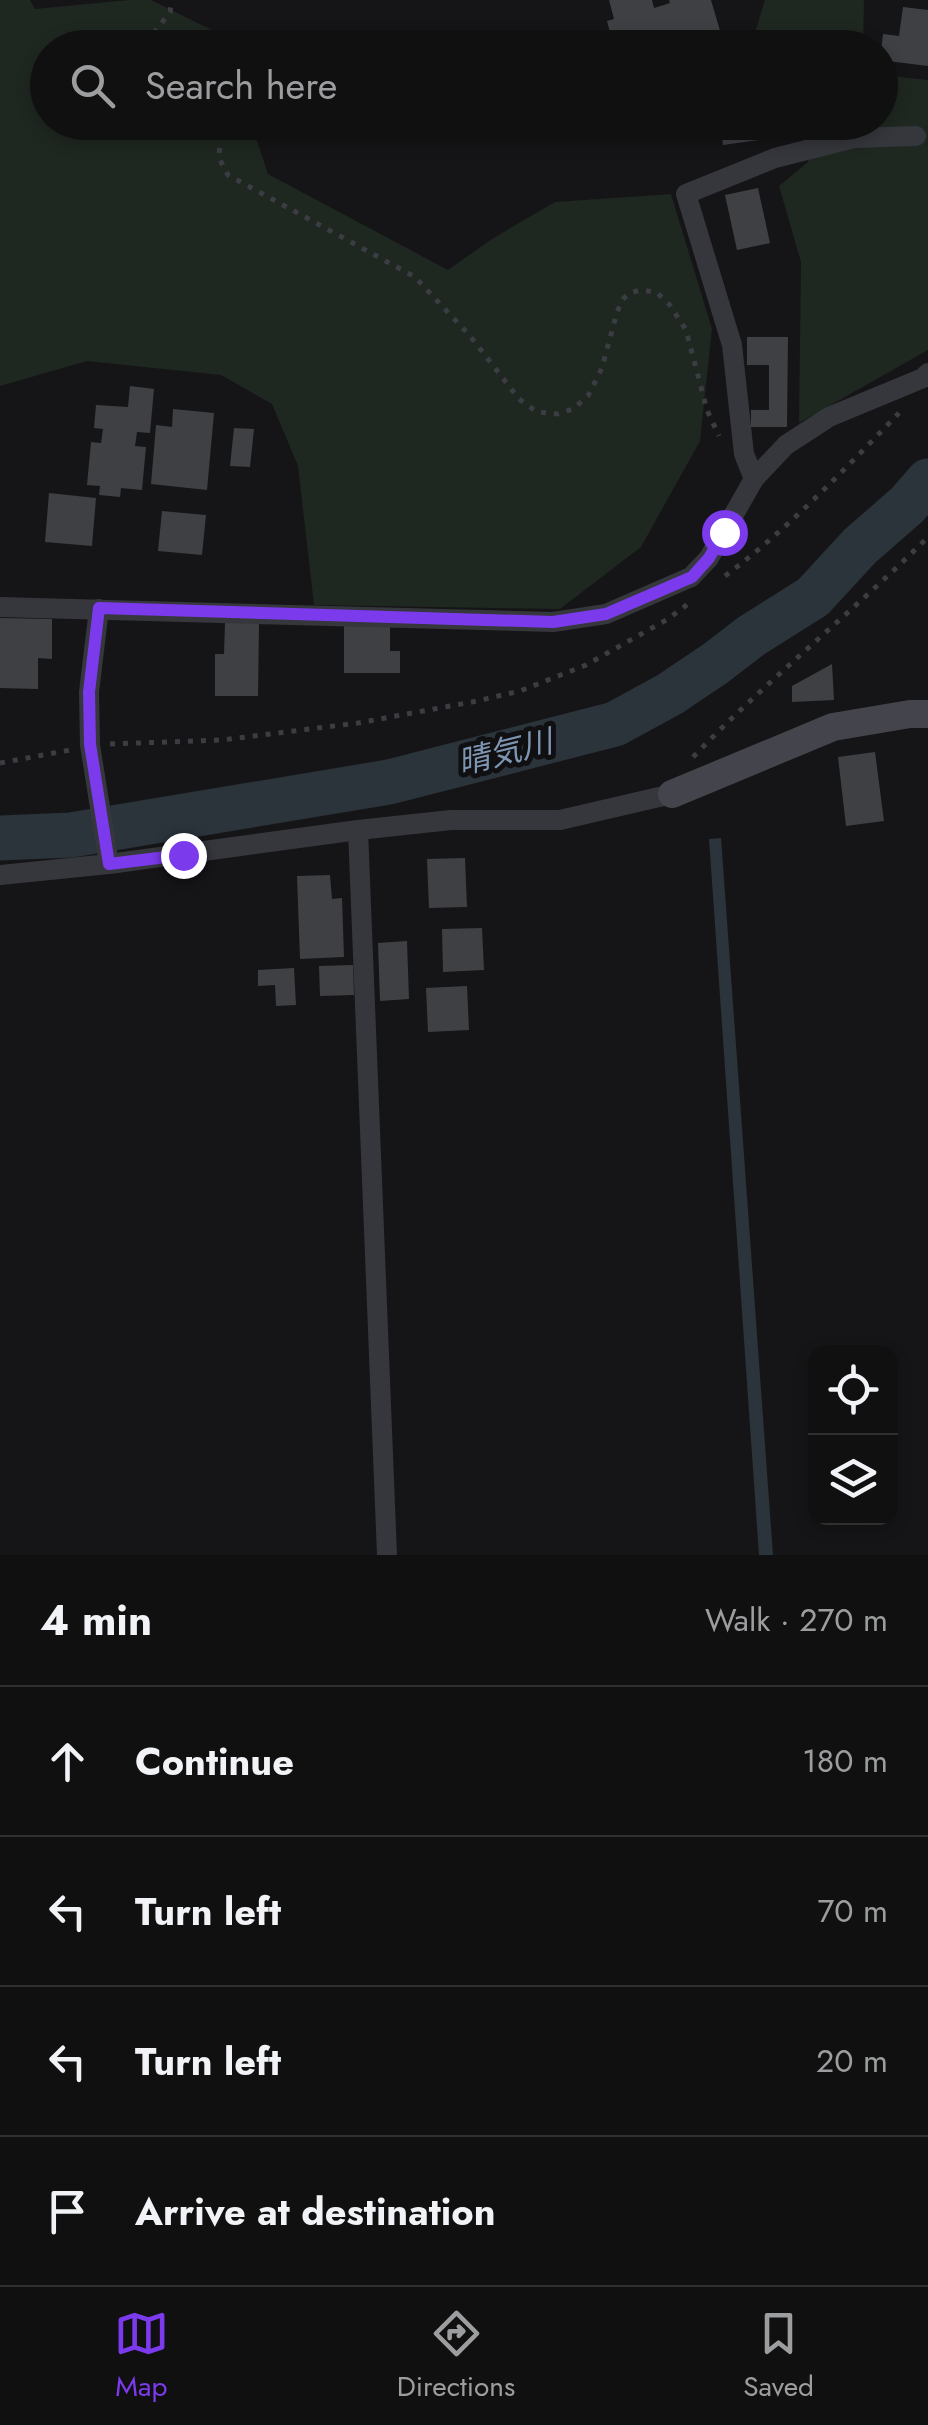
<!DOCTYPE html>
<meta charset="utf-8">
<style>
body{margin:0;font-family:Jost,"Noto Sans JP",sans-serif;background:#19191a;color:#f1f3f6}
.controls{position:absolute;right:30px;bottom:30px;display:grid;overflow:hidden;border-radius:20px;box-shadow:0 5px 15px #0003}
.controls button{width:90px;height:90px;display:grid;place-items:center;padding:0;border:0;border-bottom:2px solid #303031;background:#101011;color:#f1f3f6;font:50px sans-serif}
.stop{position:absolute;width:30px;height:30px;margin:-22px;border:8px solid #7c3aed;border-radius:50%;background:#fff}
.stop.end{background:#7c3aed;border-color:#fff;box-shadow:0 2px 10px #0008}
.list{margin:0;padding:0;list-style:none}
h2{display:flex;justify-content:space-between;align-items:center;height:130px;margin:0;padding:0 40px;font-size:42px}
h2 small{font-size:32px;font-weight:400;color:#9c9d9f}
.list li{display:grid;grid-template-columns:65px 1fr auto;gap:30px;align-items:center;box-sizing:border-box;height:150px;padding:0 40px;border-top:2px solid #303031}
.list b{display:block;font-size:38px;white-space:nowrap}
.list em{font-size:32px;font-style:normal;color:#9c9d9f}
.icon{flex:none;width:55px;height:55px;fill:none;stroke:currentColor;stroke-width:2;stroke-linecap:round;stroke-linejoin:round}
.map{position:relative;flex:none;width:928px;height:1555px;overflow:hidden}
.search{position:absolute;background:#101011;box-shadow:0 5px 15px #0003;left:30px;right:30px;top:30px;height:110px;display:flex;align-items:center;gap:25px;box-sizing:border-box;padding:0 35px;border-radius:55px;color:#9c9d9f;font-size:38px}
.sheet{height:730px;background:#101011}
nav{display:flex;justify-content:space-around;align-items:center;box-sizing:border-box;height:140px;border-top:2px solid #303031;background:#101011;font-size:28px;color:#9c9d9f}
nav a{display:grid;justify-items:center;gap:5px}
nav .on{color:#7c3aed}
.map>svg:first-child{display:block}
.green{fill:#1f2721}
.water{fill:#2b333b}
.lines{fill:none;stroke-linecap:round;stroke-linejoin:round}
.river{stroke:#2b333b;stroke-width:45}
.building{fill:#3f4044}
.path{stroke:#3c3d43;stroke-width:5;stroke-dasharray:5 8;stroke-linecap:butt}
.street{stroke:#36373c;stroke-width:20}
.secondary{stroke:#44454c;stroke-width:28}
.route{stroke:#7c3aed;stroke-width:12}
.labels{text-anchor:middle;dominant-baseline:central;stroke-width:10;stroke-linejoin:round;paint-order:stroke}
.water-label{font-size:32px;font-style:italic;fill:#7e96b2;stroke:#101012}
</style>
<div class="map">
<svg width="928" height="1555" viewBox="0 0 928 1555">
<rect width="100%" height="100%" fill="#151517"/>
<path class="green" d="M0,0H30L35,9L129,0H151L222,35L227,47L48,48V122L251,123L268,174L448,270L492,239L555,202L671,194L712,329L700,441L641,547L560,609L314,605L298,466L272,404L221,375L87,361L0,386Z
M765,0H864L863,47H786L753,39Z
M881,75L928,80V350L799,423L801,262L779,186L808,162L805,123L880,122Z"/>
<path class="water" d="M721,838L773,1555H759L709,839Z"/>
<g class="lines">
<path class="river" d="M0,838L71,835L389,782L615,724L670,694L716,663L751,636L813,597L860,546L907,505L928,481"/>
</g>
<path class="building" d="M609,0H652L654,8L670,3L669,0H711L721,34L681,45L682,48H614L607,21L614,19Z
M903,7L928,10V66L880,60L883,34L899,36Z
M720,122H764L766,139L723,145Z
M758,188L770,243L737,250L725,195Z
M747,337H788L787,427H751V410H769V365H747Z
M130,386L154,389L150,433L137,432L135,446L146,447L142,490L121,488L120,497L99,495L100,486L87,485L91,442L101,443L103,429L94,428L96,405L128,407Z
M173,409L214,413L207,490L151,484L156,425L172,427Z
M234,428L254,429L250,467L230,466Z
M49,493L96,498L92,546L45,542Z
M162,511L206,515L202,555L158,551Z
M0,618L52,619V659L38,658V689L0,688Z
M225,623H259L258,696H215V654H224Z
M344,626L390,627V651H400V673H344Z
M832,664L834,700L792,702V686Z
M875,752L884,821L846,826L838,757Z
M465,858L467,907L429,908L427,859Z
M330,875L332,899L342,898L344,957L300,959L297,876Z
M482,928L484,970L443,972L442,929Z
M407,941L409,999L380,1001L378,943Z
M353,965L354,995L320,996L319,966Z
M294,968L296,1005L276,1006L275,985L258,986V970Z
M467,986L469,1030L428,1032L426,988Z"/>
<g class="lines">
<path class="path" d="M120,48L147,42L170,12L172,0
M48,65L45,71L48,82
M221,122L219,158L228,175L415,277L470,336L519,399L537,412L558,414L573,409L588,396L602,368L617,312L623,299L630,293L640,290L656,292L669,304L686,330L707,410L719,436
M725,576C788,529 844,470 899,413
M110,744L222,740L358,723L472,702L520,691L586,665L668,619L688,604
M693,757C767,680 852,613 928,537
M0,763L70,750"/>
<path class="street" d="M754,479L744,454L732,345L686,194L775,158L854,138L916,136
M0,607L553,622L606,614L691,577L709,558L754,479L786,445L829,417L923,378L928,373
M99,609L89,692L90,745L109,864
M358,830L387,1555
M0,875L109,864L358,830L451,820H560L672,794"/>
<path class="secondary" d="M672,794L833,727L910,714H928"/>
</g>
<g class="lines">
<path class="route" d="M183,855L109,864L90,744L89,692L99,608L553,622L606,614L692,577L709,558L724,532"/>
</g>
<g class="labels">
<g class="water-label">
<text transform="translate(505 752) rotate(-14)">晴気川</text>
</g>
</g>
</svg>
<div class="controls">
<button><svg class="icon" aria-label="locate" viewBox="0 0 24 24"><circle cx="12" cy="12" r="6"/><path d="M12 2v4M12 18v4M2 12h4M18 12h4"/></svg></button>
<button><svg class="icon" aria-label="layers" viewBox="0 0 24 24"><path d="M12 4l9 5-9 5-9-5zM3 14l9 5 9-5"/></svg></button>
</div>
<div class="stop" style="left:724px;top:532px"></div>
<div class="stop end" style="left:183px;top:855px"></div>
<div class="search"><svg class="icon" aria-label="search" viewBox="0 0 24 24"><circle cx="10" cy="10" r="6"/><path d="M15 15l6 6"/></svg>Search here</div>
</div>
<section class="sheet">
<h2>4 min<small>Walk · 270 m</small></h2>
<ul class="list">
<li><svg class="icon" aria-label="ahead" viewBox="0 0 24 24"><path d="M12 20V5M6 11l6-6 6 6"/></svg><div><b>Continue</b></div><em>180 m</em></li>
<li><svg class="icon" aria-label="left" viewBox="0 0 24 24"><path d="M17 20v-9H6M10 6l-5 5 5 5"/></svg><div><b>Turn left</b></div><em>70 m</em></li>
<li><svg class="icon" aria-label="left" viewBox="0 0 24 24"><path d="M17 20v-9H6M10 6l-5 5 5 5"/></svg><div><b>Turn left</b></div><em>20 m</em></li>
<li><svg class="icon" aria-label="arrive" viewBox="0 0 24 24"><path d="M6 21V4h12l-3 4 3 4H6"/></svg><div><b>Arrive at destination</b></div></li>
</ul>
</section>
<nav>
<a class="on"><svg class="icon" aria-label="map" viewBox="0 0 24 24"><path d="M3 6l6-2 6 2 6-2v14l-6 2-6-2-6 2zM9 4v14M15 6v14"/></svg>Map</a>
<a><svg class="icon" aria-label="directions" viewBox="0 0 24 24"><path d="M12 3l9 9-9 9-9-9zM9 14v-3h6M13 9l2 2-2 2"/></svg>Directions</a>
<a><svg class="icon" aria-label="saved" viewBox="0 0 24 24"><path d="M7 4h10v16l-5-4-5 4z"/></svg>Saved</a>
</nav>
